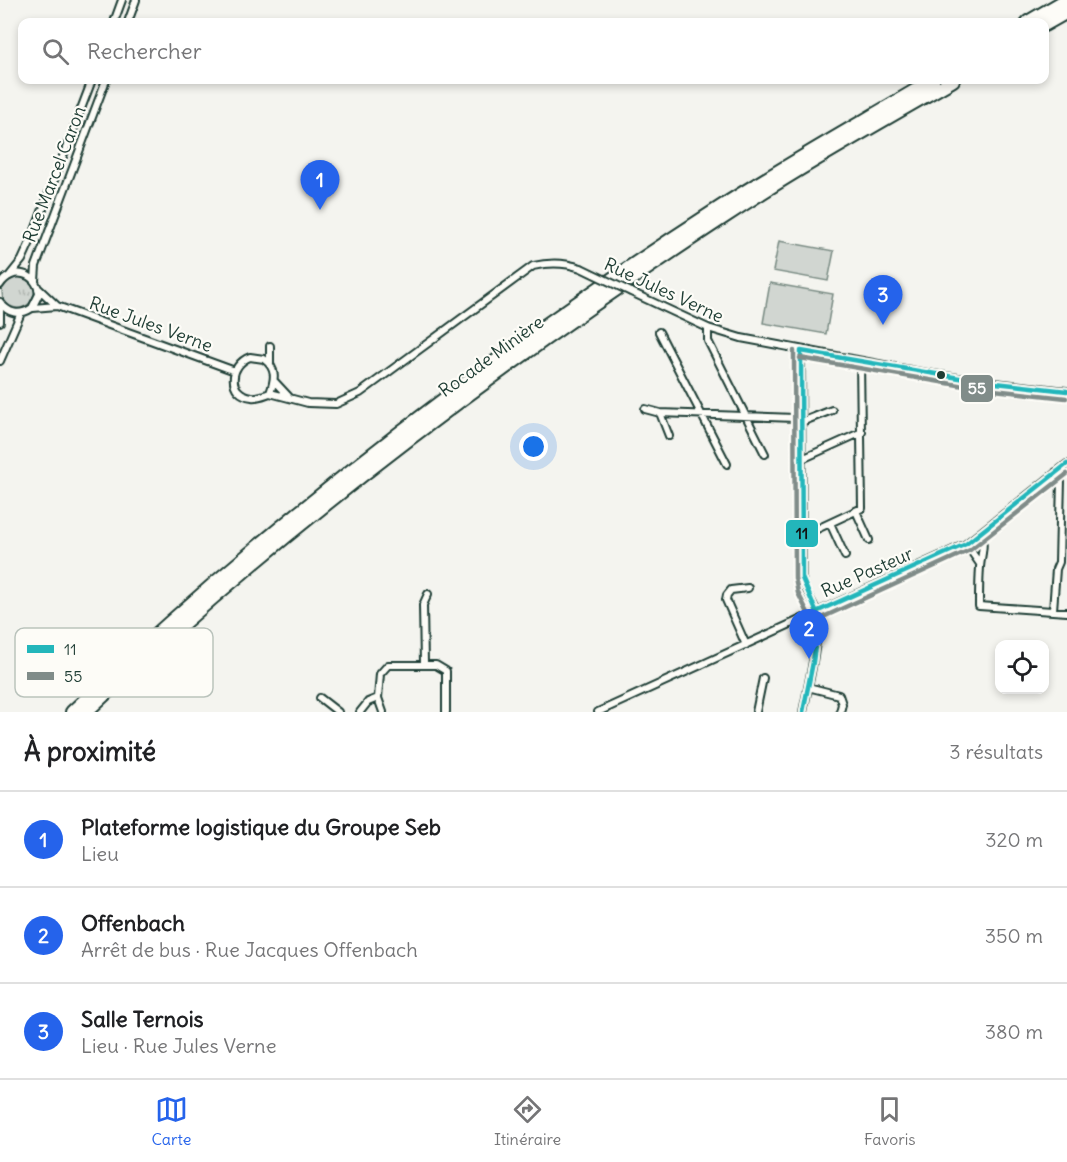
<!DOCTYPE html>
<html lang="fr">
<meta charset="utf-8">
<style>
body{margin:0;font-family:Delius,sans-serif;background:#f2f2f2;color:#202124}
.controls{position:absolute;right:18px;bottom:18px;display:grid;overflow:hidden;border-radius:12px;box-shadow:0 3px 9px #0003}
.controls button{width:54px;height:54px;display:grid;place-items:center;padding:0;border:0;border-bottom:2px solid #e0e0e0;background:#fff;color:#202124;font:30px sans-serif}
.you{position:absolute;left:534px;top:447px;width:21px;height:21px;margin:-15px;border:4px solid #fff;border-radius:50%;background:#1a73e8;box-shadow:0 0 0 9px #1a73e833}
.badge{display:grid;place-items:center;width:39px;height:39px;border-radius:50%;background:#2563eb;color:#fff;font-size:20px;font-weight:700}
.pin{position:absolute;translate:-50% -50px;filter:drop-shadow(0 2px 3px #0008)}
.pin::after{content:'';position:absolute;top:32px;width:21px;height:18px;background:inherit;clip-path:polygon(0 0,100% 0,50% 100%)}
.list{margin:0;padding:0;list-style:none}
h2{display:flex;justify-content:space-between;align-items:center;height:78px;margin:0;padding:0 24px;font-size:26px}
h2 small{font-size:20px;font-weight:400;color:#757577}
.list li{display:grid;grid-template-columns:39px 1fr auto;gap:18px;align-items:center;box-sizing:border-box;height:96px;padding:0 24px;border-top:2px solid #e0e0e0}
.list b{display:block;font-size:22px;white-space:nowrap}
.list p{margin:0;font-size:20px;white-space:nowrap;color:#757577}
.list em{font-size:20px;font-style:normal;color:#757577}
.icon{flex:none;width:33px;height:33px;fill:none;stroke:currentColor;stroke-width:2;stroke-linecap:round;stroke-linejoin:round}
.map{position:relative;flex:none;width:1067px;height:712px;overflow:hidden}
.search{position:absolute;background:#fff;box-shadow:0 3px 9px #0003;left:18px;right:18px;top:18px;height:66px;display:flex;align-items:center;gap:15px;box-sizing:border-box;padding:0 21px;border-radius:12px;color:#757577;font-size:22px}
.sheet{height:366px;background:#fff}
nav{display:flex;justify-content:space-around;align-items:center;box-sizing:border-box;height:84px;border-top:2px solid #e0e0e0;background:#fff;font-size:16px;color:#757577}
nav a{display:grid;justify-items:center;gap:3px}
nav .on{color:#2563eb}
.map>svg:first-child{display:block}
.grass{fill:url(#grass-tufts);stroke:#788a82;stroke-width:1.5}
.garden{fill:#d1d6d1;stroke:#788a82;stroke-width:1.5}
.lines{fill:none;stroke-linecap:round;stroke-linejoin:round}
.street-casing{stroke:#1f3d34;stroke-width:10}
.highway-casing{stroke:#1f3d34;stroke-width:16}
.street{stroke:#fdfcf7;stroke-width:6}
.highway{stroke:#fdfcf7;stroke-width:12}
.street-bridge-casing{stroke:#1f3d34;stroke-width:10;stroke-linecap:butt}
.street-bridge{stroke:#fdfcf7;stroke-width:6}
.bus-1-casing{stroke:#fdfcf7;stroke-width:9}
.bus-2-casing{stroke:#fdfcf7;stroke-width:9}
.bus-1{stroke:#23b6bb;stroke-width:4.5}
.bus-2{stroke:#808c89;stroke-width:4.5}
.bus-dot{fill:#1f3d34;stroke:#fdfcf7;stroke-width:2}
.labels{text-anchor:middle;dominant-baseline:central;stroke-width:4.5;stroke-linejoin:round;paint-order:stroke}
.street-label{font-size:18px;fill:#1f3d34;stroke:#fdfcf7}
.key{fill:#fdfcf7;stroke:#bac3bc;stroke-width:1.5}
.key-label{font-size:16px;fill:#1f3d34}
.line-badge{stroke:#fdfcf7;stroke-width:2}
.badge-label{font-size:16px;text-anchor:middle;font-weight:bold;fill:#fff}
.pale-badge-label{font-size:16px;text-anchor:middle;font-weight:bold;fill:#111}
</style>
<div class="map">
<svg width="1067" height="712" viewBox="0 0 1067 712">
<defs>
<pattern id="grass-tufts" width="24" height="20" patternUnits="userSpaceOnUse" patternTransform="scale(1.5)"><rect width="24" height="20" fill="#d1d6d1"/><path d="M3 7l-1-3M5 7V3M7 7l1-3M15 17l-1-3M17 17v-4M19 17l1-3" fill="none" stroke="#b3b9b4"/></pattern>
</defs>
<rect width="100%" height="100%" fill="#f4f4ef"/>
<filter id="ink" filterUnits="userSpaceOnUse"><feTurbulence type="fractalNoise" baseFrequency=".0167" numOctaves="2"/><feDisplacementMap in="SourceGraphic" scale="12" xChannelSelector="R" yChannelSelector="G"/><feConvolveMatrix kernelMatrix="1 2 1 2 8 2 1 2 1" color-interpolation-filters="sRGB"/></filter>
<g filter="url(#ink)">
<path class="grass" d="M2 292a16 16 0 1 1 32 0a16 16 0 1 1-32 0Z"/>
<path class="garden" d="M779,241L834,251L828,281L773,271Z
M770,283L833,294L826,334L763,323Z"/>
<g class="lines">
<g class="street-casing">
<path id="street" d="M114,22L122,0
M128,22L136,0
M10,275L22,260L32,238L92,80
M35,281L36,266L106,80
M0,285C12,266 37,272 39,294L32,308C20,316 8,314 0,302
M39,289L57,306L235,371
M631,292L708,328L741,338L921,372L977,381L1067,391
M33,308L57,306
M0,322V303
M708,328V341L765,454
M659,332L727,464
M801,351L802,578C804,591 813,601 817,613C821,631 807,692 803,712
M250,357L264,359C277,369 275,379 270,393C264,395 258,398 252,397C227,394 229,365 250,357Z
M0,361L21,313
M270,363V346
M275,382L289,397
M270,393L308,403L336,404L360,393L533,266C550,262 564,262 581,268
M645,409L660,413L795,418L804,421L832,410
M660,413L669,436
M800,460L862,432
M856,511L869,540
M830,523L845,556
M981,533C985,546 981,555 980,567C979,580 979,593 979,606L1067,612
M802,536L862,508L860,361
M966,544L980,564
M1053,610L1056,569L1059,562L1061,480L1056,472
M746,645L726,600L727,595L731,590L748,588
M424,664L423,605L428,594
M808,687L839,695L842,704L840,712
M320,698L338,712
M360,712L368,702L378,698
M383,712L378,698L380,674L388,665H436L446,671V712
M598,712L966,544L1067,464
M756,712L763,678"/>
</g>
<g class="highway-casing">
<path id="highway" d="M1028,22L1066,0
M1044,25L1067,12
M72,712C270,524 487,358 716,210C787,164 861,123 933,80
M86,712C281,528 497,366 721,219C796,169 875,125 953,80"/>
</g>
<use href="#street" class="street"/>
<use href="#highway" class="highway"/>
<g class="street-bridge-casing">
<path id="street-bridge" d="M581,268L631,292"/>
</g>
<use href="#street-bridge" class="street-bridge"/>
<g class="bus-1-casing">
<path id="bus-1" d="M801,351L802,578L817,613L818,622L813,662L803,712
M801,351L977,381L1067,391
M816,612L966,544L1067,464"/>
</g>
<g class="bus-2-casing">
<path id="bus-2" d="M794,351L795,578L798,593L809,615
M800,358L976,388L1066,398
M819,619L970,550L1067,474"/>
</g>
<use href="#bus-1" class="bus-1"/>
<use href="#bus-2" class="bus-2"/>
</g>
</g>
<circle class="bus-dot" cx="941" cy="375" r="5"/>
<g class="labels">
<g class="street-label">
<text transform="translate(54 174) rotate(-69)">Rue Marcel Caron</text>
<text transform="translate(664 290) rotate(25)">Rue Jules Verne</text>
<text transform="translate(151 324) rotate(20)">Rue Jules Verne</text>
<text transform="translate(491 356) rotate(-36)">Rocade Minière</text>
<text transform="translate(867 572) rotate(-24)">Rue Pasteur</text>
</g>
</g>
<rect x="15" y="628" width="198" height="69" rx="9" class="key"/>
<rect x="27" y="645" width="27" height="8" fill="#23b6bb"/>
<rect x="27" y="672" width="27" height="8" fill="#808c89"/>
<g class="key-label">
<text x="64" y="655">11</text>
<text x="64" y="682">55</text>
</g>
<g class="line-badge">
<rect x="960" y="374" width="34" height="29" rx="6" fill="#808c89"/>
<rect x="785" y="519" width="34" height="29" rx="6" fill="#23b6bb"/>
</g>
<g class="badge-label">
<text x="977" y="394">55</text>
</g>
<g class="pale-badge-label">
<text x="802" y="539">11</text>
</g>
</svg>
<div class="controls">
<button><svg class="icon" aria-label="locate" viewBox="0 0 24 24"><circle cx="12" cy="12" r="6"/><path d="M12 2v4M12 18v4M2 12h4M18 12h4"/></svg></button>
</div>
<div class="you"></div>
<div class="pin badge" style="left:320px;top:210px">1</div>
<div class="pin badge" style="left:809px;top:659px">2</div>
<div class="pin badge" style="left:883px;top:325px">3</div>
<div class="search"><svg class="icon" aria-label="search" viewBox="0 0 24 24"><circle cx="10" cy="10" r="6"/><path d="M15 15l6 6"/></svg>Rechercher</div>
</div>
<section class="sheet">
<h2>À proximité<small>3 résultats</small></h2>
<ul class="list">
<li><span class="badge">1</span><div><b>Plateforme logistique du Groupe Seb</b><p>Lieu</p></div><em>320 m</em></li>
<li><span class="badge">2</span><div><b>Offenbach</b><p>Arrêt de bus · Rue Jacques Offenbach</p></div><em>350 m</em></li>
<li><span class="badge">3</span><div><b>Salle Ternois</b><p>Lieu · Rue Jules Verne</p></div><em>380 m</em></li>
</ul>
</section>
<nav>
<a class="on"><svg class="icon" aria-label="map" viewBox="0 0 24 24"><path d="M3 6l6-2 6 2 6-2v14l-6 2-6-2-6 2zM9 4v14M15 6v14"/></svg>Carte</a>
<a><svg class="icon" aria-label="directions" viewBox="0 0 24 24"><path d="M12 3l9 9-9 9-9-9zM9 14v-3h6M13 9l2 2-2 2"/></svg>Itinéraire</a>
<a><svg class="icon" aria-label="saved" viewBox="0 0 24 24"><path d="M7 4h10v16l-5-4-5 4z"/></svg>Favoris</a>
</nav>
